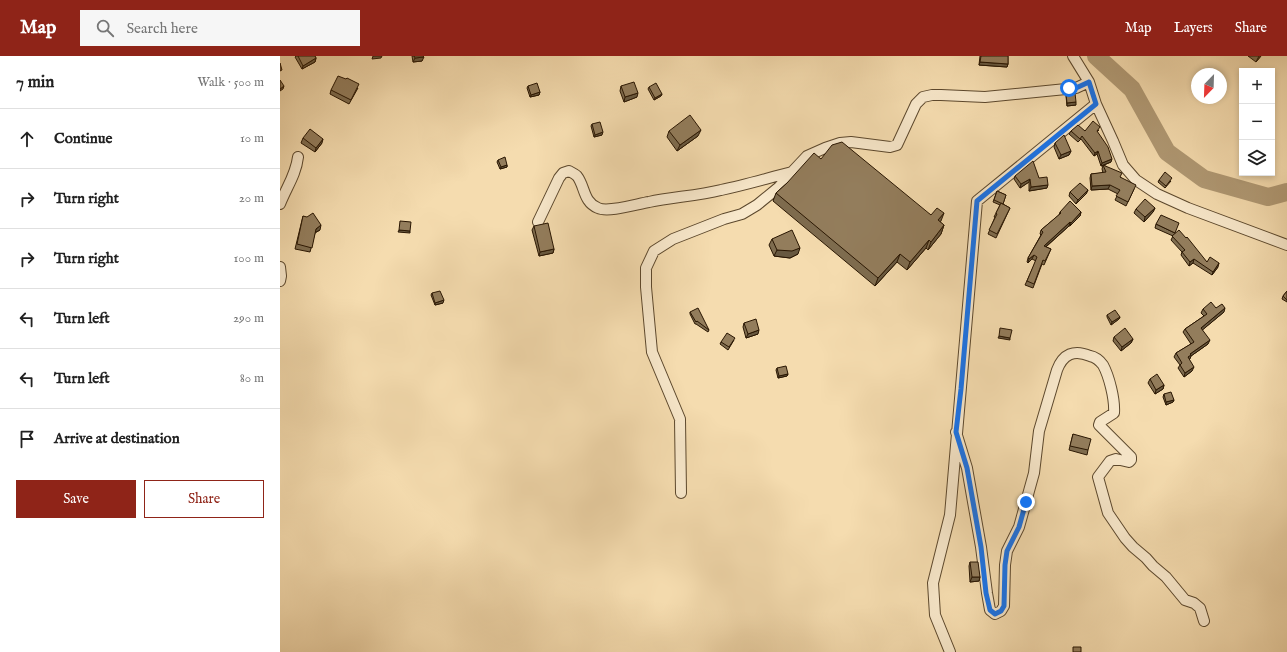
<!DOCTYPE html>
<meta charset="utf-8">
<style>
body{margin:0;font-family:"IM FELL English",serif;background:#f6f6f6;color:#222}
.controls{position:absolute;right:12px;top:12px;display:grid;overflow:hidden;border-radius:0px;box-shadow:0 2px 6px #0003}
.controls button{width:36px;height:36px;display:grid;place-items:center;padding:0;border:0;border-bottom:1px solid #e0e0e0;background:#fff;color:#222;font:20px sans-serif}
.compass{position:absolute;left:911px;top:12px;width:36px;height:36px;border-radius:50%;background:#fff;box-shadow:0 2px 6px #0003;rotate:203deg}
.stop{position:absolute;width:12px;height:12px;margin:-9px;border:3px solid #1a73e8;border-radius:50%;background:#fff}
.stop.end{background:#1a73e8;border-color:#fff;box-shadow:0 1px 4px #0008}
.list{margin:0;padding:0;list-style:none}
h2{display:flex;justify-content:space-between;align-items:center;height:52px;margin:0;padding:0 16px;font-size:17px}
h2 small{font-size:13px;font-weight:400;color:#767676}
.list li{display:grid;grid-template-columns:26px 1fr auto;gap:12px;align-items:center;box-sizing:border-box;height:60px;padding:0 16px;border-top:1px solid #e0e0e0}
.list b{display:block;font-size:15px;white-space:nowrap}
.list em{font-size:13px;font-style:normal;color:#767676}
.actions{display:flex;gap:8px;padding:12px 16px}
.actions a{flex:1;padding:9px 0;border:1px solid #8f2418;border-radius:0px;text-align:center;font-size:14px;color:#8f2418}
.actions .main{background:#8f2418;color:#fff}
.icon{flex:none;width:22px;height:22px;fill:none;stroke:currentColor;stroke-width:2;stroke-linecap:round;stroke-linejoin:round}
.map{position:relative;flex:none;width:1007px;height:596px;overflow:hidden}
header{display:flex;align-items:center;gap:24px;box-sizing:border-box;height:56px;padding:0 20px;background:#8f2418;color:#fff}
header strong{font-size:19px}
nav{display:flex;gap:22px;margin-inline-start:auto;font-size:14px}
.search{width:280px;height:36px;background:#f6f6f6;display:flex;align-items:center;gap:10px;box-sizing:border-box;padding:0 14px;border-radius:0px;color:#767676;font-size:15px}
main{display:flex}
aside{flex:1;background:#fff}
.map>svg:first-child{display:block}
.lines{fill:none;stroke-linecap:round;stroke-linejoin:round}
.river{stroke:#b09974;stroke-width:18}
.minor-casing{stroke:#5c482d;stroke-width:12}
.minor{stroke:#f8e8cb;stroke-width:10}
.wall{fill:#7e6c4f;stroke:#291602}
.shaded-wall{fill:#675840;stroke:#291602}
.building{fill:#937d5c;stroke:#291602}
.route{stroke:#1a73e8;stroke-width:5}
</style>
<header>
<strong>Map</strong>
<div class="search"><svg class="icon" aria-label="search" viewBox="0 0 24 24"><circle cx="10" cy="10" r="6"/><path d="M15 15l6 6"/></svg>Search here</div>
<nav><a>Map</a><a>Layers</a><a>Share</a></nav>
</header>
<main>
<aside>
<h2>7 min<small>Walk · 500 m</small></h2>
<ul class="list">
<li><svg class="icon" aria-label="ahead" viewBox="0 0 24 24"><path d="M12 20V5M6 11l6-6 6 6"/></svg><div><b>Continue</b></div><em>10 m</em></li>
<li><svg class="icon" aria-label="right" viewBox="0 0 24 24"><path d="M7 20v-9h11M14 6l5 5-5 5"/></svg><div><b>Turn right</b></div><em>20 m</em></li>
<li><svg class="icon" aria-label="right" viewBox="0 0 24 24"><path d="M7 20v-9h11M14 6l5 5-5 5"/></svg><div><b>Turn right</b></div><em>100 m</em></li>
<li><svg class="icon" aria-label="left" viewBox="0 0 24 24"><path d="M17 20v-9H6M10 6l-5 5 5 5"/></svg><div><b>Turn left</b></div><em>290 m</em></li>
<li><svg class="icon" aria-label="left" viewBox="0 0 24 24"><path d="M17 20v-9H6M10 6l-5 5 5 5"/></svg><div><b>Turn left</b></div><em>80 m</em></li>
<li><svg class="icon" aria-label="arrive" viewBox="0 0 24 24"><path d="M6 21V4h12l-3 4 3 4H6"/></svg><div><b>Arrive at destination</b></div></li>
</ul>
<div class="actions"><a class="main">Save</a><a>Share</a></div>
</aside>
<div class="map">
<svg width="1007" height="596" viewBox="0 0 1007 596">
<rect width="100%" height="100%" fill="#f5dcaf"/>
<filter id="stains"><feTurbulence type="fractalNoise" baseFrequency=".005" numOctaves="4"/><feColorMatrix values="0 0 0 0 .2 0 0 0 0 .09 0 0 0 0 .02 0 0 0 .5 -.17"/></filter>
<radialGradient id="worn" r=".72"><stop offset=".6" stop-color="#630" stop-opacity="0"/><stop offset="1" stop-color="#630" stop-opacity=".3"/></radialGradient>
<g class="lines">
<path class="river" d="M816,0L852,33L887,96L924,123L988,141L1007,136"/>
<g class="minor-casing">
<path id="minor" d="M793,0L809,26L816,48L833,85L843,109L856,124L877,138L908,152L1007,189
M0,148C6,132 16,119 18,101
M258,166L279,122L283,117L289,115C291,116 295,118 297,120C305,130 303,146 318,152C328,157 357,148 369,146C392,141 417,140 441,134C465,129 488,122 512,116
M0,211L1,220L0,225
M676,376L687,412L701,491L707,537L710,554L715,558L721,555L724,550L725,509L727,495L739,471L754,417L759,375L777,314C783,298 794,293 810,300C815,301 820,305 823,309C829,320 835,343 834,357L820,366L819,369L851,401V404L849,406L836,403L830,405L818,421L828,457L845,482L853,491L866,502L873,510L886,521L905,544L914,547L920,552L924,565
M401,437L400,363L372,296L366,231V212L374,195L393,183L444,163L462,158L477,149L499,131L512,116L527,100L545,92L560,87L571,86L610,91L617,89L636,48L643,41L652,39H661L705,41L796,32L809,26
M670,596L655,559L653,527L670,459L697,145L816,48"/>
</g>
<use href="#minor" class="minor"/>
</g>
<path class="wall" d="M16,0H35L36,2L35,6L22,13L15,1Z
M132,0H143L142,5L133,6Z
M700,0H728V8L727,11L699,9Z
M968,0H981L976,6Z
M248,30L260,36L259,39L250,41L247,32Z
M341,30L357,41L344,46L340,35Z
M369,31L382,38L381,40L374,44L368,33Z
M78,32L69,48L50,38L51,34Z
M786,38L796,49L787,50L786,40Z
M312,68L322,79L314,81L311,70Z
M819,74L817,76L831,106L824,109L840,121L854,133L846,150L835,144L838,138L828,133L811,134L810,122L811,118L823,117L822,113L823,109L821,110L817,98L814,100L801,83L798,86L789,78L791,75H805Z
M389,75L418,80L397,95L387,81Z
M23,82L42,87L35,96L21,87Z
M775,87L791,95L789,99L779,103L774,91Z
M541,103L651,159L661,165L660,166L664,169L661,178L648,194L646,192L627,214L617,206L595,230L493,145L496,137L507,127Z
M218,104L227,109V111L220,113L217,106Z
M735,120L759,122L767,132L749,135V126L740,132L734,123Z
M879,124L891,125L885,132L878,126Z
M808,134L806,138L796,148L789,140L790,136Z
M717,135L726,139L723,148L730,152L716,182L708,178L715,161H714L720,149L713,146Z
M875,152L873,156L864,166L854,157L856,153Z
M780,156H801L800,160L790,170H789L766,191L771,193L764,209L762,208L753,232L745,229L756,205L752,203L748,207L747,206L748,202L761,179L760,178L761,174L779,159Z
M23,160L40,174L35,177L30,196L15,193Z
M876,168L895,177L927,206L938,211L932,219L913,207L909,210L901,199L902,196L891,184L893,180L875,172Z
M254,170L274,193L273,197L259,200L252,174Z
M492,183L518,198L510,202L494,200L489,189Z
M1007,235V246L1002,243L1003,240Z
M152,237L163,247L155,249L151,239Z
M936,252L944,256L922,274L928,288L911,300L909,303L912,315L904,321L898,312L900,309L894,301L896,297L911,288L903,276L905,273L924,260L921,257L923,253Z
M410,256L429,274L428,276L416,268H415L410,258Z
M827,259L840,261L839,263L831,269L827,261Z
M464,267L478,278L466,282L463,271Z
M834,281L853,283L851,287L841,295L833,285Z
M454,284L448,294L440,288L441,286Z
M497,312L508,318L507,320L498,322L496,314Z
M870,323L884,329L883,333L875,338L868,327Z
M884,338L894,344L893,346L886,349L883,341Z
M793,378L808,394L807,399L789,394Z
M690,506L700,521L699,525L690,526L689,510Z"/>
<path class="shaded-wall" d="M93,0H102L101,2L92,3Z
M979,0H981L976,6Z
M144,1L142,5L133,6L135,2Z
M36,2L35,6L22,13L23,10Z
M700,6L728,8L727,11L699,9Z
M4,30L3,33L0,35V33Z
M260,36L259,39L250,41L251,39Z
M358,37L357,41L344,46L345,41Z
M382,38L381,40L374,44L375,42Z
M796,46V49L787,50V47Z
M421,74L418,80L397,95L400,89Z
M323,76L322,79L314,81L315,79Z
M43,83L42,87L35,96L36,92Z
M791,95L789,99L779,103L781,99Z
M818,95L817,98L814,100L815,97Z
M832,103L831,106L821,110L822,107Z
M227,109V111L220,113L221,111Z
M750,123L749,126L740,132L741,128Z
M768,129L767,132L749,135L751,131Z
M830,129L828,133L811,134L812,130Z
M808,134L806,138L796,148L798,144Z
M875,152L873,156L864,166L865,161Z
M801,156L800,160L790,170L791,167Z
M664,157L661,165L655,172L658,164Z
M790,166L789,170L762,194L764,190Z
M41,169L40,174L34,177L36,173Z
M664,169L661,178L648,194L651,186Z
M119,174L130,175V177L118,176Z
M649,184L646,192L627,214L630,206Z
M520,192L518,198L510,202L494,200L497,194Z
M274,193L273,197L259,200L260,196Z
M620,198L617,206L595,230L598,222Z
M754,199L752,203L748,207L749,203Z
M914,203L913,207L909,210L910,206Z
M939,207L938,211L932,219L933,216Z
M164,244L163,247L155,249V247Z
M945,252L944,256L920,276L921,272Z
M840,261L839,263L831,269L832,266Z
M479,274L478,278L466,282L468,278Z
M719,280L730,282V284L718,282Z
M853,283L851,287L841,295L842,291Z
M930,284L928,288L911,300L910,303L906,305L910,298Z
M914,311L912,315L904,321L905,317Z
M508,318L507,320L498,322L499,320Z
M884,329L883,333L875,338L876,334Z
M894,344L893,346L886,349V346Z
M692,521H700L699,525L690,526Z"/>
<path class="building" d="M18,0H35L36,2L23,10Z
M134,0H143L144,1L135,2Z
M701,0H728V8L700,6Z
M0,7L2,14L0,15Z
M58,20L66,23L67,22L79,28L71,44L51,34Z
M0,24L4,30L0,33Z
M354,26L358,37L345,41L341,30Z
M257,27L260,36L251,39L248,30Z
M376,27L382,38L375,42L369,31Z
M795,37L796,46L787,47L786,38Z
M410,59L421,74L400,89L389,75Z
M813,65L820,71L817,75L828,91L832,103L822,107L818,95L815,97L802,80L800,83L791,75L798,69L805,75Z
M320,66L323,76L315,79L312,68Z
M30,73L43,83L36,92L23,82Z
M784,79L791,95L781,99L775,87Z
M562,86L651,159L657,152L664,157L658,164L664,169L651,186L649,184L630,206L620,198L598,222L496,137L507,127L534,97L541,103L552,89Z
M225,101L227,109L221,111L218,104Z
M753,105L759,122L767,121L768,129L751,131L750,123L741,128L735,120Z
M823,109L842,117L840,121L856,129L848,146L836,140L840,134L830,129L812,130L811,118L826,116Z
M885,116L892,122L886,130L879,124Z
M800,127L808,134L798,144L790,136Z
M717,135L726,139L723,148L714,144Z
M865,143L875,152L865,161L856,153Z
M790,145L801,156L791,167L790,166L764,190L771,193L765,205L763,204L754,228L747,225L757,201L754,199L749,203L748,202L763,176L761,174L781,157L780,156Z
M721,147L730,152L717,178L709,174L717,158L716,157Z
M33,157L41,169L36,173L32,192L17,188L23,160L27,161Z
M881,159L899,167L895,177L876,168Z
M120,165L131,166L130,175L119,174Z
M268,167L274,193L260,196L254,170Z
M512,174L520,192L512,195L497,194L492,183Z
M899,174L906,182L907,181L927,206L930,201L939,207L933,216L914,203L910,206L902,196L905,194L892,180Z
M160,235L164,244L155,247L152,237Z
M1007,235V244L1003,240Z
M931,246L936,252L942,248L945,252L921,272L930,284L910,298L911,299L908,301L914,311L905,317L900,309L902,307L896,297L914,286L905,273L927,258L923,253Z
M418,252L429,274L417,265L416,266L410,256Z
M835,254L840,261L832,266L827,259Z
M476,263L479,274L468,278L464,267Z
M720,272L732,274L730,282L719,280Z
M845,272L853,283L842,291L834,281Z
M447,277L455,282L449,291L441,286Z
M506,310L508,318L499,320L497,312Z
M877,318L884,329L876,334L870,323Z
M891,336L894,344L886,346L884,338Z
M793,378L811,383L808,394L790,390Z
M690,506H698L700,521H692Z
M793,591H801V596H793Z"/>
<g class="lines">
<path class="route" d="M746,446L739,471L727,495L725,509L724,550L721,555L715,558L710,554L706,537L701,491L687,412L676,376L681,333L697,145L816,48L809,26L796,32H789"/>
</g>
<rect width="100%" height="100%" filter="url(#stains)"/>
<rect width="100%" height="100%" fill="url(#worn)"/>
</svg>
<div class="controls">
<button>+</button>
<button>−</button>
<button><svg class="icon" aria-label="layers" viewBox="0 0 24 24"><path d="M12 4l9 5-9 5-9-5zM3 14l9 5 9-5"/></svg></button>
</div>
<svg class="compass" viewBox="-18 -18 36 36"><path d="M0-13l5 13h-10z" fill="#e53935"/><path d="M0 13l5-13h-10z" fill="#767676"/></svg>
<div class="stop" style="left:789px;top:32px"></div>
<div class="stop end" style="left:746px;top:446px"></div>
</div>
</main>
